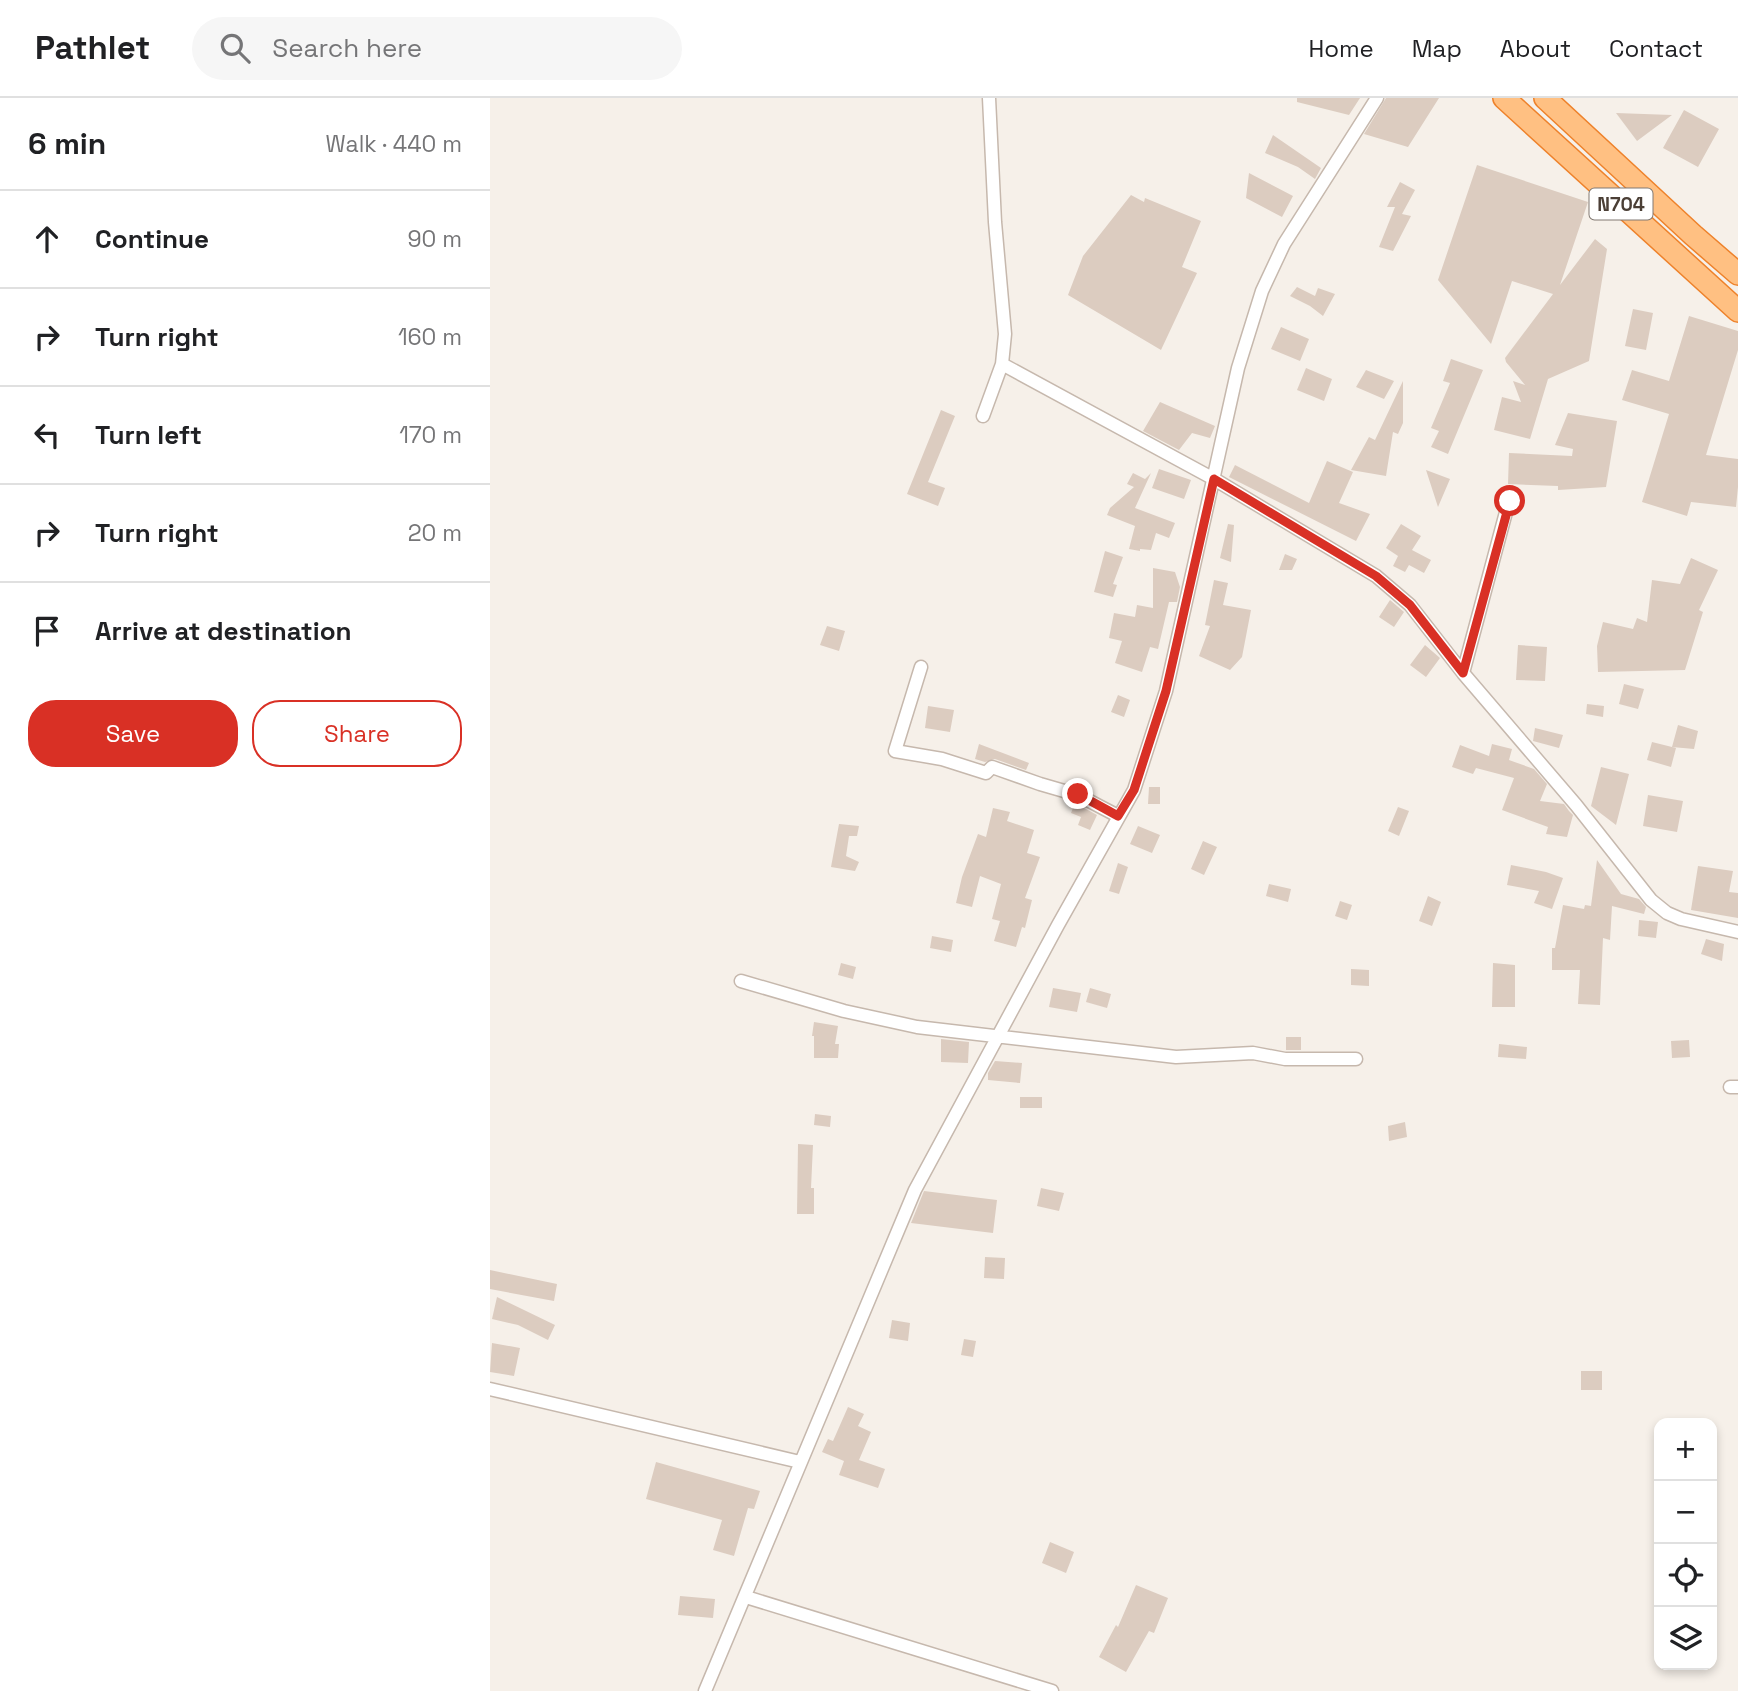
<!DOCTYPE html>
<meta charset="utf-8">
<style>
body{margin:0;font-family:"Space Grotesk",sans-serif;background:#f6f6f6;color:#202124}
.controls{position:absolute;right:21px;bottom:21px;display:grid;overflow:hidden;border-radius:14px;box-shadow:0 4px 10px #0003}
.controls button{width:63px;height:63px;display:grid;place-items:center;padding:0;border:0;border-bottom:2px solid #e0e0e0;background:#fff;color:#202124;font:35px sans-serif}
.stop{position:absolute;width:21px;height:21px;margin:-16px;border:5px solid #d93025;border-radius:50%;background:#fff}
.stop.end{background:#d93025;border-color:#fff;box-shadow:0 2px 7px #0008}
.list{margin:0;padding:0;list-style:none}
h2{display:flex;justify-content:space-between;align-items:center;height:91px;margin:0;padding:0 28px;font-size:30px}
h2 small{font-size:23px;font-weight:400;color:#757577}
.list li{display:grid;grid-template-columns:46px 1fr auto;gap:21px;align-items:center;box-sizing:border-box;height:98px;padding:0 28px;border-top:2px solid #e0e0e0}
.list b{display:block;font-size:26px;white-space:nowrap}
.list em{font-size:23px;font-style:normal;color:#757577}
.actions{display:flex;gap:14px;padding:21px 28px}
.actions a{flex:1;padding:16px 0;border:2px solid #d93025;border-radius:28px;text-align:center;font-size:24px;color:#d93025}
.actions .main{background:#d93025;color:#fff}
.icon{flex:none;width:38px;height:38px;fill:none;stroke:currentColor;stroke-width:2;stroke-linecap:round;stroke-linejoin:round}
.map{position:relative;flex:none;width:1248px;height:1593px;overflow:hidden}
header{display:flex;align-items:center;gap:42px;box-sizing:border-box;height:98px;padding:0 35px;background:#fff;border-bottom:2px solid #e0e0e0}
header strong{font-size:33px}
nav{display:flex;gap:38px;margin-inline-start:auto;font-size:24px}
.search{width:490px;height:63px;background:#f6f6f6;display:flex;align-items:center;gap:18px;box-sizing:border-box;padding:0 24px;border-radius:38px;color:#757577;font-size:26px}
main{display:flex}
aside{flex:1;background:#fff}
.map>svg:first-child{display:block}
.building{fill:#dcccc0}
.lines{fill:none;stroke-linecap:round;stroke-linejoin:round}
.minor-casing{stroke:#c6b8ad;stroke-width:15}
.trunk-casing{stroke:#ee822b;stroke-width:24}
.minor{stroke:#fff;stroke-width:12}
.trunk{stroke:#ffc082;stroke-width:21}
.route{stroke:#d93025;stroke-width:9}
.labels{text-anchor:middle;dominant-baseline:central;stroke-width:6;stroke-linejoin:round;paint-order:stroke}
.shield{fill:#fff;stroke:#817972;stroke-width:2}
.shield-label{font-size:19px;font-weight:bold;fill:#4b3f36}
</style>
<header>
<strong>Pathlet</strong>
<div class="search"><svg class="icon" aria-label="search" viewBox="0 0 24 24"><circle cx="10" cy="10" r="6"/><path d="M15 15l6 6"/></svg>Search here</div>
<nav><a>Home</a><a>Map</a><a>About</a><a>Contact</a></nav>
</header>
<main>
<aside>
<h2>6 min<small>Walk · 440 m</small></h2>
<ul class="list">
<li><svg class="icon" aria-label="ahead" viewBox="0 0 24 24"><path d="M12 20V5M6 11l6-6 6 6"/></svg><div><b>Continue</b></div><em>90 m</em></li>
<li><svg class="icon" aria-label="right" viewBox="0 0 24 24"><path d="M7 20v-9h11M14 6l5 5-5 5"/></svg><div><b>Turn right</b></div><em>160 m</em></li>
<li><svg class="icon" aria-label="left" viewBox="0 0 24 24"><path d="M17 20v-9H6M10 6l-5 5 5 5"/></svg><div><b>Turn left</b></div><em>170 m</em></li>
<li><svg class="icon" aria-label="right" viewBox="0 0 24 24"><path d="M7 20v-9h11M14 6l5 5-5 5"/></svg><div><b>Turn right</b></div><em>20 m</em></li>
<li><svg class="icon" aria-label="arrive" viewBox="0 0 24 24"><path d="M6 21V4h12l-3 4 3 4H6"/></svg><div><b>Arrive at destination</b></div></li>
</ul>
<div class="actions"><a class="main">Save</a><a>Share</a></div>
</aside>
<div class="map">
<svg width="1248" height="1593" viewBox="0 0 1248 1593">
<rect width="100%" height="100%" fill="#f6f0e9"/>
<path class="building" d="M807,0H870L859,17L807,4Z
M896,0H949L918,49L874,36Z
M1194,12L1229,31L1208,69L1173,50Z
M1126,15L1182,17L1147,43Z
M783,37L831,70L825,81L808,69L775,55Z
M987,67L1098,104L1070,187L1105,141L1117,151L1099,263L1058,281L1040,341L1004,332L1012,299L1031,304L1023,283L1035,287L1016,264L1015,260L1063,196L1022,183L1001,246L948,182Z
M759,75L803,98L792,119L756,100Z
M910,84L925,92L912,116L921,118L903,153L889,149L905,109H897Z
M641,97L654,104L655,100L711,123L692,169L707,175L671,252L578,197L593,158Z
M807,189L825,198L828,190L845,196L833,218L820,208L800,198Z
M1143,211L1163,215L1156,252L1135,248Z
M1199,218L1248,233V252L1216,357L1248,361V389L1246,409L1201,404L1197,418L1152,404L1179,316L1132,302L1142,272L1179,283Z
M791,229L819,241L810,263L781,251Z
M961,261L993,272L958,356L941,349L949,333L941,330L960,285L953,283Z
M816,270L842,281L834,303L807,292Z
M876,272L904,283L894,301L866,289Z
M913,283V325L908,336L903,334L896,378L861,372L879,339L885,342Z
M670,304L725,328L720,340L702,335L689,352L653,333Z
M451,312L465,318L438,384L455,390L448,408L417,396Z
M1078,315L1127,323L1116,389L1068,392V388L1018,386L1019,355L1082,358L1083,351L1065,347Z
M837,363L863,374L849,405L880,416L866,443L739,379L745,367L819,405Z
M669,371L701,382L694,401L662,390Z
M936,372L960,381L948,409Z
M643,375L655,381L661,375L645,410L685,425L679,440L666,435L661,452L650,451V453L639,451L645,428L617,417L620,410L644,389L637,386Z
M738,426L744,427L741,464L730,460Z
M911,426L931,438L922,452L941,462L934,475L919,467L915,474L903,468L908,458L896,450Z
M615,453L633,459L623,486L627,487L623,499L604,494Z
M795,456L807,461L802,472H789Z
M1201,460L1228,472L1209,512L1213,514L1195,572L1108,574L1107,548L1113,524L1143,531L1147,520L1157,524L1162,482L1190,486Z
M663,470L685,474L690,489L687,504H679L668,551L660,549L652,574L625,565L632,543L619,540L624,515L645,519L647,507L663,510Z
M724,482L738,485L733,507L761,512L752,559L740,572L709,558L720,528L715,527Z
M900,502L914,514L904,529L889,519Z
M337,528L355,533L349,553L330,547Z
M935,547L950,560L936,579L920,567Z
M1028,547L1057,549L1055,583L1026,582Z
M1134,586L1154,591L1148,611L1129,606Z
M628,597L640,602L634,619L621,614Z
M1097,606L1114,608L1113,619L1096,616Z
M438,608L464,612L460,634L435,630Z
M1188,627L1208,633L1204,651L1182,649Z
M1045,630L1073,637L1069,650L1043,643Z
M1162,644L1186,650L1181,669L1157,662Z
M489,646L539,665L536,672L505,661L495,664L485,661Z
M1002,646L1022,651L1019,662L1044,671L1057,686L1050,703L1074,706L1079,713L1083,717L1077,739L1056,736L1058,729L1012,712L1024,680L986,670L983,676L962,669L970,647L999,658Z
M1111,669L1139,676L1126,727L1101,708Z
M659,689H670V706H658Z
M1158,697L1193,703L1187,734L1153,728Z
M585,705L607,717L600,732L588,727L591,719L581,715Z
M908,709L919,713L909,738L898,733Z
M503,710L520,714L517,723L544,732L537,755L550,759L535,800L542,802L535,830L532,829L526,849L504,843L510,823L502,821L511,786L490,778L482,809L466,805L472,779L488,736L496,739Z
M349,726L369,728L367,738H359L356,758L369,764L365,773L341,769Z
M648,728L670,737L662,755L640,746Z
M713,743L727,749L714,777L701,771Z
M1107,762L1131,796L1149,801L1156,809L1154,816L1122,808L1120,842L1113,840L1110,907L1088,906L1090,872H1062V850H1065L1073,807L1094,811L1095,807L1101,808Z
M628,765L638,769L629,796L619,793Z
M1021,767L1056,774L1073,780L1062,811L1044,805L1049,793L1017,787Z
M1208,768L1243,773L1239,794L1248,795V820L1201,812Z
M779,786L801,791L798,804L776,798Z
M938,798L951,804L942,828L929,823Z
M850,803L862,807L857,822L845,818Z
M1149,822L1168,824L1166,840L1148,838Z
M442,838L463,842L461,854L440,850Z
M1216,841L1234,846L1232,863L1211,856Z
M351,865L366,869L363,881L348,877Z
M1003,865L1025,867V909H1002Z
M861,871L879,872V888L861,887Z
M563,890L591,895L587,914L559,909Z
M600,890L621,896L617,910L596,904Z
M324,924L348,928L345,946H349L348,960H324V938H322Z
M796,939H811V952H796Z
M451,941L479,944L478,965L451,964Z
M1199,942L1200,959L1182,960L1181,943Z
M1009,946L1037,949L1036,961L1008,959Z
M505,963L532,965L530,985L498,982V975Z
M530,999H552V1010H530Z
M325,1016L341,1018L340,1029L324,1027Z
M915,1024L917,1039L899,1043L898,1028Z
M308,1046L323,1047L321,1090H324V1116H307Z
M551,1090L574,1095L569,1113L547,1108Z
M434,1093L507,1102L503,1135L421,1125Z
M495,1159L515,1160L514,1181L494,1180Z
M0,1172L67,1186L64,1203L0,1191Z
M7,1199L65,1227L58,1242L28,1227L2,1221Z
M402,1222L420,1225L418,1243L399,1240Z
M474,1241L486,1243L483,1259L471,1257Z
M2,1245L30,1250L24,1278L0,1274Z
M1091,1273H1112V1292H1091Z
M358,1309L374,1316L368,1328L381,1334L369,1362L395,1371L388,1390L349,1377L354,1363L332,1354L338,1341L343,1343Z
M166,1364L270,1393L264,1411L258,1410L244,1458L223,1452L232,1422L156,1401Z
M560,1444L584,1454L576,1475L552,1465Z
M646,1487L678,1500L664,1535L659,1533L636,1574L609,1559L626,1527L628,1529Z
M190,1498L225,1501L223,1520L188,1517Z"/>
<g class="lines">
<g class="minor-casing">
<path id="minor" d="M512,266L724,381L886,478L920,507L973,575L1086,707L1161,802L1177,815L1191,821L1248,834
M493,318L512,266L515,236L505,124L499,0
M431,569L405,653L452,661L496,675L502,669L550,686L588,697L628,718
M973,575L1019,403
M251,883L354,913L427,929L686,959L763,955L795,961H866
M1240,989H1248
M0,1291L310,1364
M256,1499L562,1593
M215,1593L425,1092L568,827L644,692L676,593L748,270L772,193L794,146L887,0"/>
</g>
<g class="trunk-casing">
<path id="trunk" d="M1014,0L1248,213
M1055,0L1203,137L1248,176"/>
</g>
<use href="#minor" class="minor"/>
<use href="#trunk" class="trunk"/>
</g>
<g class="lines">
<path class="route" d="M588,696L628,718L644,692L676,593L724,381L886,478L920,507L973,575L1020,403"/>
</g>
<g class="labels">
<rect class="shield" x="1099.5" y="90.5" width="63" height="31" rx="5"/>
<g class="shield-label">
<text x="1131" y="106">N704</text>
</g>
</g>
</svg>
<div class="controls">
<button>+</button>
<button>−</button>
<button><svg class="icon" aria-label="locate" viewBox="0 0 24 24"><circle cx="12" cy="12" r="6"/><path d="M12 2v4M12 18v4M2 12h4M18 12h4"/></svg></button>
<button><svg class="icon" aria-label="layers" viewBox="0 0 24 24"><path d="M12 4l9 5-9 5-9-5zM3 14l9 5 9-5"/></svg></button>
</div>
<div class="stop" style="left:1020px;top:403px"></div>
<div class="stop end" style="left:588px;top:696px"></div>
</div>
</main>
